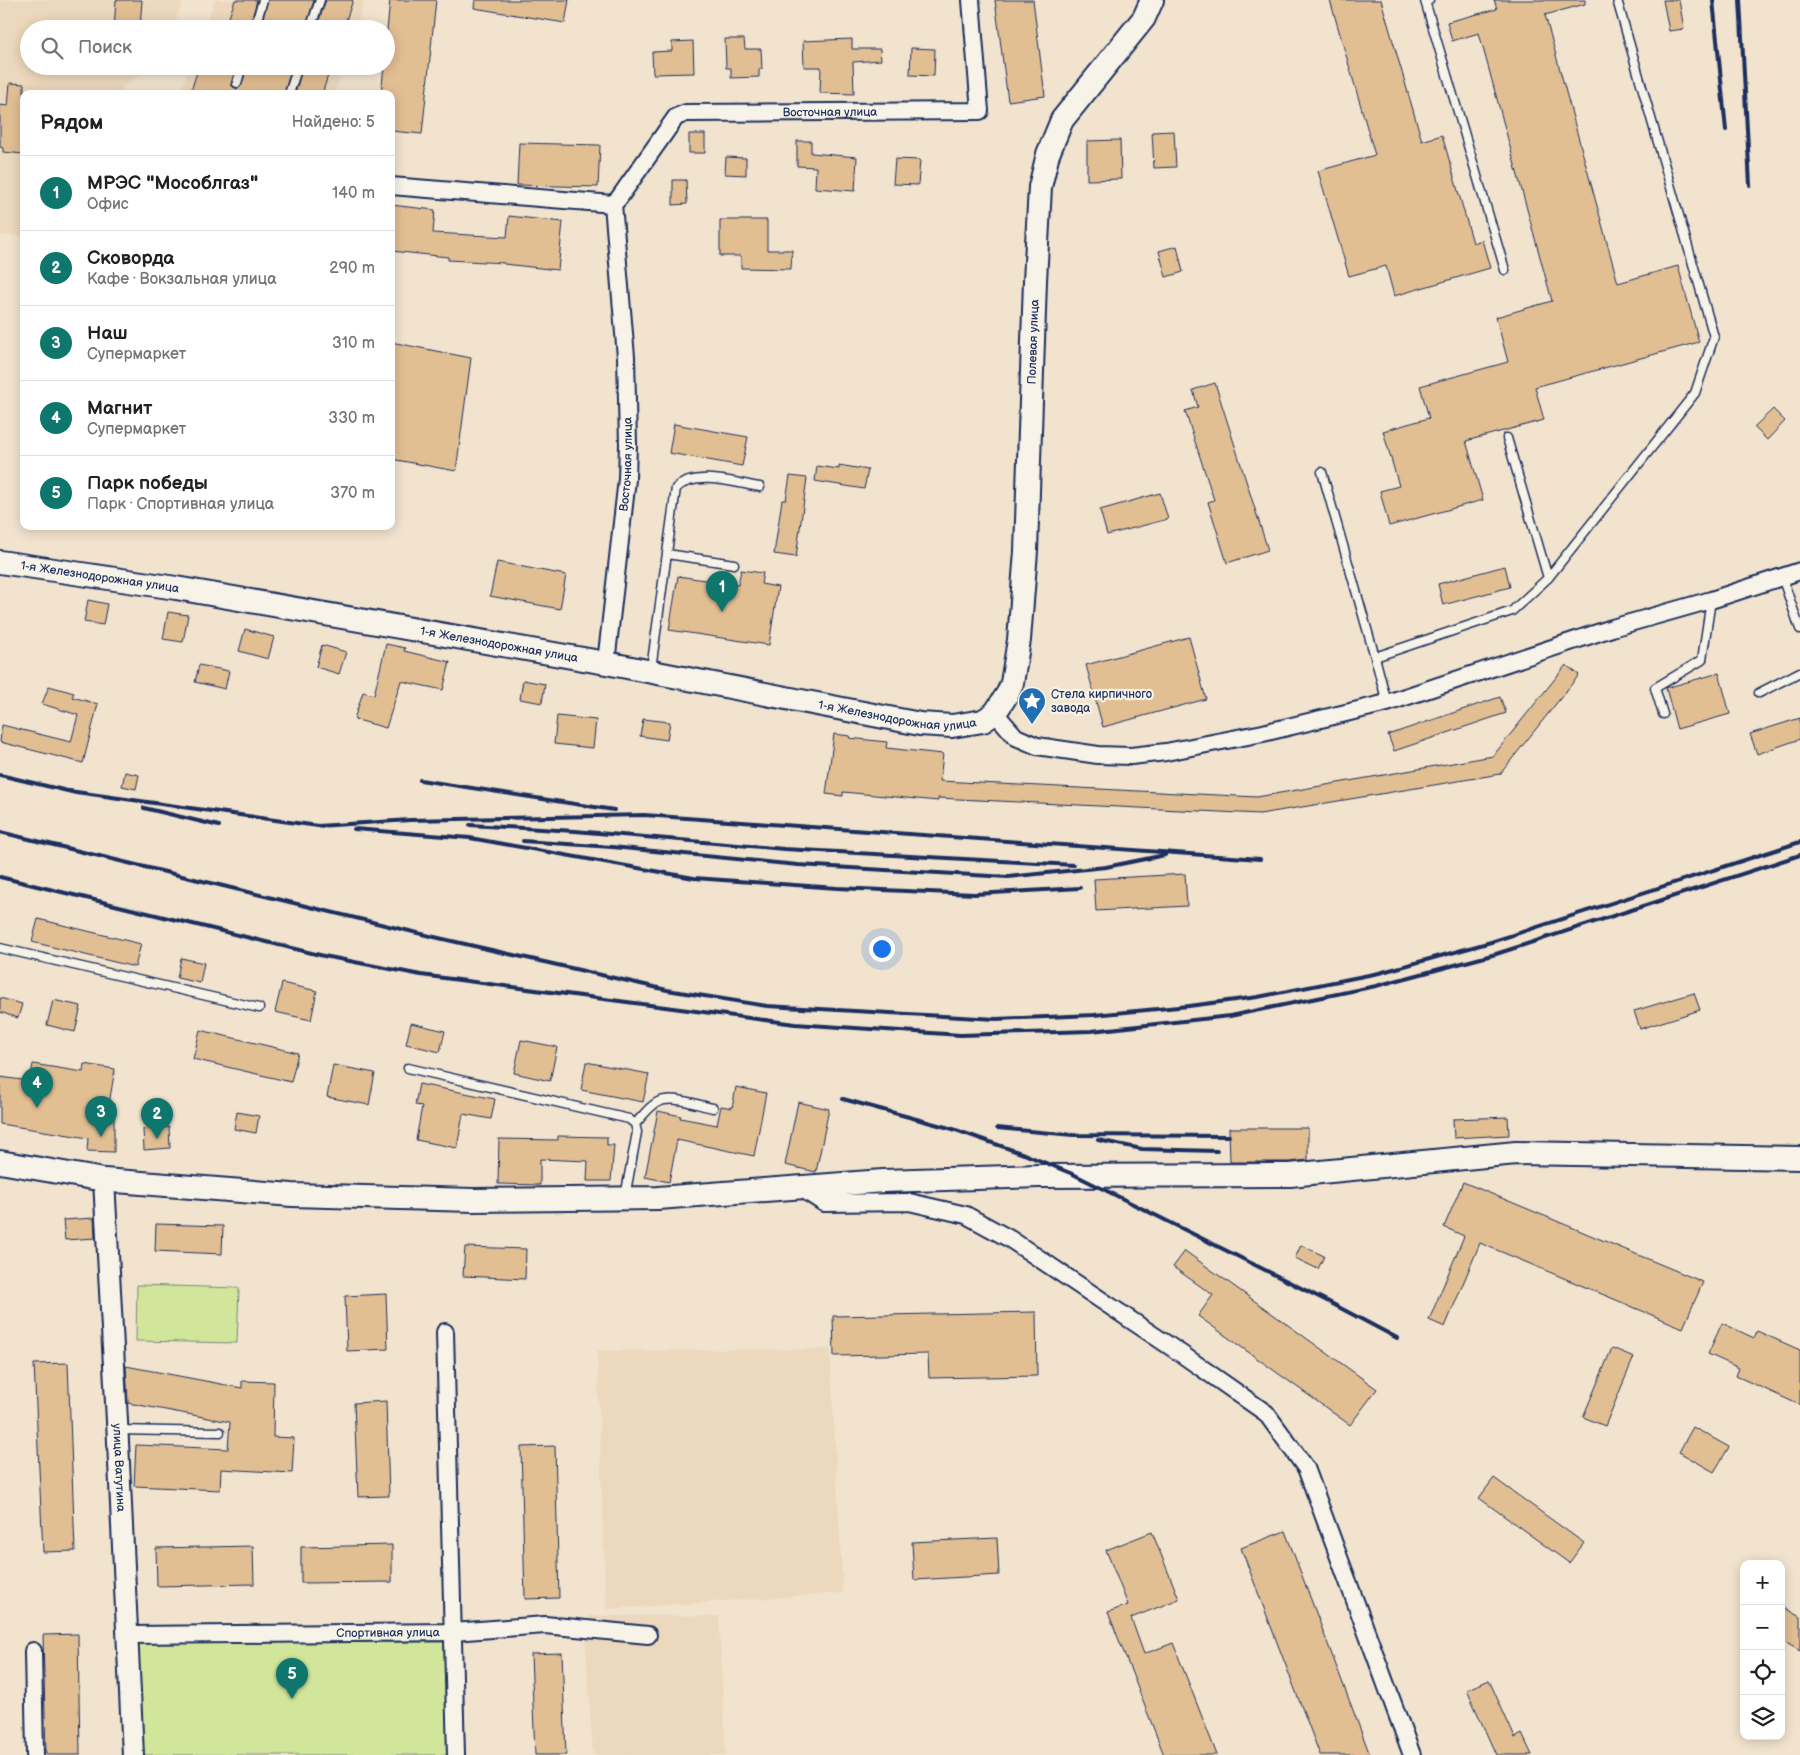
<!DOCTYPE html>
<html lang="ru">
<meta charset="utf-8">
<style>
body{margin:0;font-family:"Balsamiq Sans",sans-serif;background:#f2f2f2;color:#202124}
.controls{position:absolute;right:15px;bottom:15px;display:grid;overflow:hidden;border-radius:10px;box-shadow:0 2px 12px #0003}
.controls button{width:45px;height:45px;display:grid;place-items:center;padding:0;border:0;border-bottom:1px solid #e0e0e0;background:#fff;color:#202124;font:25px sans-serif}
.you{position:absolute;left:881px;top:948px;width:18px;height:18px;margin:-12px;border:4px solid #fff;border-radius:50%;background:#1a73e8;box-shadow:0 0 0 8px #1a73e833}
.badge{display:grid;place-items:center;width:32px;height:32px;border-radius:50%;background:#0f766e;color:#fff;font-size:16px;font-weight:700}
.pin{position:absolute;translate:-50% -41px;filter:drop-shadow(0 1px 2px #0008)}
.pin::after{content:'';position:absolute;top:26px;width:18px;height:15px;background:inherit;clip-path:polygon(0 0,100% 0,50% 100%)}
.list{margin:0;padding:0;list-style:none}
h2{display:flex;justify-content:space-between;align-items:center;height:65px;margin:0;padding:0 20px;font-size:21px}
h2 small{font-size:16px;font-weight:400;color:#757577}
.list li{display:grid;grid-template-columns:32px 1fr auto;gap:15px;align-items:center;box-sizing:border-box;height:75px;padding:0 20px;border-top:1px solid #e0e0e0}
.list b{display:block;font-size:19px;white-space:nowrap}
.list p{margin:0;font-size:16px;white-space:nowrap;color:#757577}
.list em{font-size:16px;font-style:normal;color:#757577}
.icon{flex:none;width:28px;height:28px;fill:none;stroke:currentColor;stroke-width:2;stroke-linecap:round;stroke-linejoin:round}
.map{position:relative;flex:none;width:1800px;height:1755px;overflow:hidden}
.search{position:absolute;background:#fff;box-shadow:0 2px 12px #0003;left:20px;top:20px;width:375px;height:55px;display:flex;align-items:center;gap:12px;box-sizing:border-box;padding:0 18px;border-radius:28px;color:#757577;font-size:19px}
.panel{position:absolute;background:#fff;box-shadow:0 2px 12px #0003;left:20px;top:90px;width:375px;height:440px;border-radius:10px}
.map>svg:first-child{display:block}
.built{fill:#ecd8bc}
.green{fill:#d1e69a;stroke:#768a7c}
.building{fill:#e2be93;stroke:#1b2f5e}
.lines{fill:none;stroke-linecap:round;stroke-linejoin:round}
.service-casing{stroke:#1b2f5e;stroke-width:11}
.minor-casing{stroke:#1b2f5e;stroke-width:20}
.tertiary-casing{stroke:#1b2f5e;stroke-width:24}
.secondary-casing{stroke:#1b2f5e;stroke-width:26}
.service{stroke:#f7f3e8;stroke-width:8}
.minor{stroke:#f7f3e8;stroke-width:16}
.tertiary{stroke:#f7f3e8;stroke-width:20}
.secondary{stroke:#f7f3e8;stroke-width:22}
.rail{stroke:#1b2f5e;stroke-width:4}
.labels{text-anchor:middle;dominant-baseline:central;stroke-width:4.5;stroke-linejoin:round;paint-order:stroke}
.street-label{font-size:12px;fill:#1b2f5e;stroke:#f7f3e8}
.poi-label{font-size:12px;fill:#1b2f5e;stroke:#f7f3e8;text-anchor:start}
</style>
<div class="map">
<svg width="1800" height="1755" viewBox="0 0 1800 1755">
<rect width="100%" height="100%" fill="#f1e3ce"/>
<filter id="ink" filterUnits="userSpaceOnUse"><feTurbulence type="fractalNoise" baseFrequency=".02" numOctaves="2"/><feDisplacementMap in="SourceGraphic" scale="10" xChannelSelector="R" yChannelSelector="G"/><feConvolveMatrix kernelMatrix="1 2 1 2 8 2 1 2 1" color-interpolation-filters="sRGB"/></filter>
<g filter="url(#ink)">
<path class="built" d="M0,0H183L173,29H29V66H152L122,87V94H24V236L0,235Z
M215,0H365L355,29H204Z
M190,66H343L334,94H180Z
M830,1349L843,1593L606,1609L597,1351Z
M589,1616H719L726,1755H593L586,1646Z"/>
<path class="green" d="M137,1285L239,1288L237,1343L136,1341Z
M444,1642L447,1755H139L136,1643Z"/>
<path class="building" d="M116,0H142L140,29H114Z
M235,0H257L249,29H225Z
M268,0H314L305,29H260Z
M326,0H353L343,29H316Z
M390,0H436L422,134L391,131V94H381L384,66H386V41Z
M475,0H569L565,23L474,8Z
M995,0H1033L1045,96L1008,101Z
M1330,0H1381L1422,141L1442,135L1473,243L1482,240L1490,268L1394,296L1386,266L1349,276L1318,171L1375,155Z
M1494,0H1585V4L1545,15L1618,283L1678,266L1699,342L1535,387L1544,420L1466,441L1483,500L1389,526L1380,491L1399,486L1383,431L1429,418L1420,386L1508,362L1496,317L1552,301L1479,33L1452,41L1447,22L1497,9Z
M1663,0H1679L1684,29L1669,31Z
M725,39H744L745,49H761L762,69H759V77L731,78V68H726Z
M852,39V49H880L881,60L853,62L854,94L820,93L821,67H804L803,41Z
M693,41L694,73L653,74L652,52L672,51V42Z
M911,48L935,49L934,76L910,75Z
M199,66H236L231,84L233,87L238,89L242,85L247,66H292L284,94H190Z
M303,66H331L322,94H295Z
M10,83L24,84V154L3,152V148L0,147V105L8,106Z
M1174,131L1176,167L1154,168L1152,132Z
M689,134H705V153H689Z
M1120,140L1121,179L1087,180V141Z
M797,141H811V153L857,157L855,191L815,188L816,167L797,166Z
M519,143L600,145L598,187L517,185Z
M726,157L746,158V175L725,174Z
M895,159L920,160L918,185L893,184Z
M673,180H686L687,204L673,205Z
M391,205L435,210L433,233L507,237L509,216L563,222L558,270L504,264V263L448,260V257L391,251Z
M720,220H767V250H792L791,269L741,268V256H720Z
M1177,246L1183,272L1166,277L1159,251Z
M391,342L471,358L456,471L391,459Z
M1215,383L1268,550L1227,563L1208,502L1214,500L1185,411L1198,407L1193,390Z
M1773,409L1785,421L1767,440L1754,427Z
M674,424L748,437L742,466L669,453Z
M839,465L868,470L864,489L815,481L817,466L839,469Z
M790,476L807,478L796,557L774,554L782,500H786Z
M1160,493L1168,519L1107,535L1100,510Z
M497,562L566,575L560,609L490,596Z
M1505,566L1510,587L1443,605L1438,584Z
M741,570L763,573L761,584L778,587L769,645L669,630L678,576L738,585Z
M88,600L107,604L103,625L84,622Z
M168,612L188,615L183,642L163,639Z
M245,629L274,637L268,659L239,651Z
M1189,637L1206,699L1103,727L1086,665Z
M386,644L405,648L404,651L450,662L443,690L401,681L386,728L354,719L363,692L374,695Z
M322,645L346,652L339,674L316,667Z
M199,665L229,671L225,689L195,682Z
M1566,665L1579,675L1500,774L1260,814L938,798V801L843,792V796L826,794L834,734L850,736L849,738L887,742L886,748L943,754L940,781L1257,797L1493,756Z
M1719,673L1730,714L1677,729L1666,688Z
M523,680L545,684L542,703L520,699Z
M49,686L74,693L72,697L98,704L83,763L0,742L2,725L71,742L78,715L42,704Z
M1500,697L1506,713L1394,751L1388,735Z
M557,716L596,720L593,748L554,744Z
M1800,718V739L1757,754L1750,734Z
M643,719L670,722L667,740L640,736Z
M125,772L139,775L136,789L122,786Z
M1185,874L1187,906L1096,911L1094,879Z
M38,919L141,944L135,967L32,942Z
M181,958L204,963L200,983L177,978Z
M282,983L317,991L311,1020L275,1012Z
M1694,993L1700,1010L1640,1029L1634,1011Z
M0,998L22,1004L18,1018L0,1012Z
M53,1000L81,1006L75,1032L47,1025Z
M411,1023L445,1031L440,1052L406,1044Z
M200,1030L298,1053L291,1082L193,1059Z
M521,1040L557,1047L550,1081L514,1073Z
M586,1062L649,1074L643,1102L581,1090Z
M33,1064L83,1072L84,1064L115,1069L109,1104H114V1152L87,1151L88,1138L0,1124V1077L30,1081Z
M333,1065L375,1073L369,1105L327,1097Z
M419,1084L495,1099L491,1119L463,1114L457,1148L416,1140L422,1106L415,1105Z
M736,1087L766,1093L754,1156L677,1140L669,1182L645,1177L658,1111L681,1116L680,1118L717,1125L721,1106L732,1108Z
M798,1102L829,1109L816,1172L785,1165Z
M237,1112L259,1116L256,1133L234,1129Z
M1508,1117L1509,1135L1454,1138L1453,1119Z
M169,1127L170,1148L144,1150L143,1129Z
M1229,1128H1308V1160L1289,1162H1230Z
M558,1136L607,1137V1145H614L611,1181H587L588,1161L540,1159V1185L498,1184L499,1139L558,1140Z
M1463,1182L1703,1282L1683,1328L1480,1243L1445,1327L1429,1320L1464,1236L1444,1227Z
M94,1218L95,1238L65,1240L63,1220Z
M156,1224L223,1226L222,1254L155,1251Z
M1301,1245L1324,1256L1318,1269L1295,1258Z
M465,1247L526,1249L525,1279L463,1276Z
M1185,1251L1377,1389L1350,1425L1198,1316L1213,1295L1173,1267Z
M386,1294L388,1349L347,1351L345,1296Z
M1036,1312L1037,1376L929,1378L928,1354L834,1356L833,1316Z
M1722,1323L1754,1338L1757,1331L1800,1350V1405L1736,1376L1739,1368L1708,1354Z
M1612,1348L1634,1357L1605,1426L1583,1417Z
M68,1363L75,1551L43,1552L34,1364Z
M126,1366L242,1388V1381L274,1382L273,1437L294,1438L292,1473L221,1469L220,1490L134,1486L136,1445L228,1449L230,1422L128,1403Z
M386,1401L389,1496L358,1497L354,1403Z
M1693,1427L1729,1447L1714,1472L1679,1452Z
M555,1446L559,1598L525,1599L521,1447Z
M1494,1478L1584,1543L1569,1563L1479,1498Z
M1285,1531L1370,1755H1320L1241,1548Z
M1152,1532L1179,1599L1131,1618L1144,1654L1173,1643L1217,1755H1164L1108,1612L1128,1605L1106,1550Z
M997,1538L999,1575L914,1580L912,1542Z
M392,1545V1582L301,1583V1547Z
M253,1546L254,1584L157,1586L156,1548Z
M1781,1606L1800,1617V1651L1781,1640Z
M78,1634L80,1755H46L43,1635Z
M562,1653L566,1755H535L531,1654Z
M1489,1680L1515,1738L1522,1734L1532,1755H1496L1467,1690Z"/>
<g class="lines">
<g class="service-casing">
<path id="service" d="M1429,0L1425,1L1505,270
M254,29L263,0
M310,29L320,0
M237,83L242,66
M289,94L298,66
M1507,438L1548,578
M1322,472L1375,657
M667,554L734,564
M1782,577L1800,629
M651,669L676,488C696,470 736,483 760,487
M1759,693L1800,672
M1387,703L1375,657L1512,611L1548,578L1695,393L1714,337L1617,0
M1663,714L1655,688L1702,660L1711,600
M0,948L259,1008
M408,1068L629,1119L635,1124L637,1132L625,1197
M635,1124C642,1117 649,1106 658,1102C673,1095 697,1105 713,1108
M118,1430L220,1432"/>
</g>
<g class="minor-casing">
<g id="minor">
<path id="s1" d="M391,186L613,204L619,198L676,117L686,113L980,111L971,0"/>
<path id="s2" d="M606,663L627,479L628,444L626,357L613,204"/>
<path d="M995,713L1016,737L1037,746L1098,755L1131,756L1166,752L1263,733L1387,703L1612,628L1711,600L1800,571"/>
<path d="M801,1188L824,1203L909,1202L966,1215L1010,1239L1183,1355L1266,1413L1306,1468L1412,1755"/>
<path d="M445,1332L456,1755"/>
<path id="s3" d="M128,1635L453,1632L545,1625L648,1635"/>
<path d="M33,1651L35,1755"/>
</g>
</g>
<g class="tertiary-casing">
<g id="tertiary">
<path id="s4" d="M104,1180L117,1421L133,1755"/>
</g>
</g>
<g class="secondary-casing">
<g id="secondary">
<path id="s5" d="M0,562L176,588L606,663L920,724L952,726L983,721L995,713L1008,693L1012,683L1019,640L1026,551L1035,281L1040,187L1048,154L1062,120L1144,18L1152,0"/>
<path d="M0,1162L104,1180L292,1195L473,1200L658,1198L883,1181L1038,1176L1290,1175L1516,1153L1800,1158"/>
</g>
</g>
<use href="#service" class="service"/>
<use href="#minor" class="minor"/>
<use href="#tertiary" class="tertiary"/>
<use href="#secondary" class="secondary"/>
<path class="rail" d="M1713,0L1726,130
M1740,0L1750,185
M0,775L76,793
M420,780L614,810
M69,791L318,826L410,820L644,815L1260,859
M144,808L219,826
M470,825L575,831L784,849L1074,865
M354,829L470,838L694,878L837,888L975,894L1080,888
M0,832L430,936L667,990L767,1006L996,1019L1094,1015L1189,1006L1258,997L1379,973L1491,942L1800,842
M523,841L612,847L798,865L1008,877L1106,867L1165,855
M0,877L324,956L421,975L795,1024L961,1035L1091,1031L1230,1016L1376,986L1496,954L1800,855
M843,1099L953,1129L1024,1154L1075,1175L1329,1302L1397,1338
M997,1128L1073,1135L1229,1136
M1098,1140L1142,1149L1217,1151"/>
</g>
</g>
<defs>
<g id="sight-pin" transform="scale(1.4375)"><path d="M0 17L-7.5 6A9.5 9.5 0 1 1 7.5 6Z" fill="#1f6fb2" stroke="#f7f3e8"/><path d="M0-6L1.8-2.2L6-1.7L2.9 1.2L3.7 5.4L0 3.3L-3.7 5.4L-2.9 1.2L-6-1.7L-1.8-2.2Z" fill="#fff"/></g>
</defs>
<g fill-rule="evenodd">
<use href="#sight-pin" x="1032" y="701"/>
</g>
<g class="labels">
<g class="street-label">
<text stroke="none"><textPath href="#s1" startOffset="485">Восточная улица</textPath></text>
<text stroke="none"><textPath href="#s5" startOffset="1389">Полевая улица</textPath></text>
<text stroke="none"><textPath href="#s2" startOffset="200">Восточная улица</textPath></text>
<text stroke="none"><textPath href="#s5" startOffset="101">1-я Железнодорожная улица</textPath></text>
<text stroke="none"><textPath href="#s5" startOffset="506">1-я Железнодорожная улица</textPath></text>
<text stroke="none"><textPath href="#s5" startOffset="911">1-я Железнодорожная улица</textPath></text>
<text stroke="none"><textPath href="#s4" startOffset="288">улица Ватутина</textPath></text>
<text stroke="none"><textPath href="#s3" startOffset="260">Спортивная улица</textPath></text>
</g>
<g class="poi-label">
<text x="1051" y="694">Стела кирпичного<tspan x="1051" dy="14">завода</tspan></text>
</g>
</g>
</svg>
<div class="controls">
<button>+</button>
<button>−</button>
<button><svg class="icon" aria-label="locate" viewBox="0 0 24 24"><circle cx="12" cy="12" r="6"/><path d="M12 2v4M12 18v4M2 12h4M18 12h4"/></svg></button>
<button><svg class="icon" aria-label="layers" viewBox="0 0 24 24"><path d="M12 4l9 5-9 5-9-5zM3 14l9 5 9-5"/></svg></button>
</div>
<div class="you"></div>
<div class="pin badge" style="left:722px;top:612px">1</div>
<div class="pin badge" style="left:157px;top:1139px">2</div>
<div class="pin badge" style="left:101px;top:1137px">3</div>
<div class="pin badge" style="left:37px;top:1108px">4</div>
<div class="pin badge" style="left:292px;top:1699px">5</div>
<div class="search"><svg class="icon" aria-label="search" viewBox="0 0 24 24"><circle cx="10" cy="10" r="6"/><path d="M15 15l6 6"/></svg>Поиск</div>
<section class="panel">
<h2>Рядом<small>Найдено: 5</small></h2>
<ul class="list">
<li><span class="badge">1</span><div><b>МРЭС &quot;Мособлгаз&quot;</b><p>Офис</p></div><em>140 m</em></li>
<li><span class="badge">2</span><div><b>Сковорда</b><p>Кафе · Вокзальная улица</p></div><em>290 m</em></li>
<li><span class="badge">3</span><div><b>Наш</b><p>Супермаркет</p></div><em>310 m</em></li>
<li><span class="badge">4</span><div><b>Магнит</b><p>Супермаркет</p></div><em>330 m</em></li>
<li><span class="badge">5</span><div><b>Парк победы</b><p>Парк · Спортивная улица</p></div><em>370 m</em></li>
</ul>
</section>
</div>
